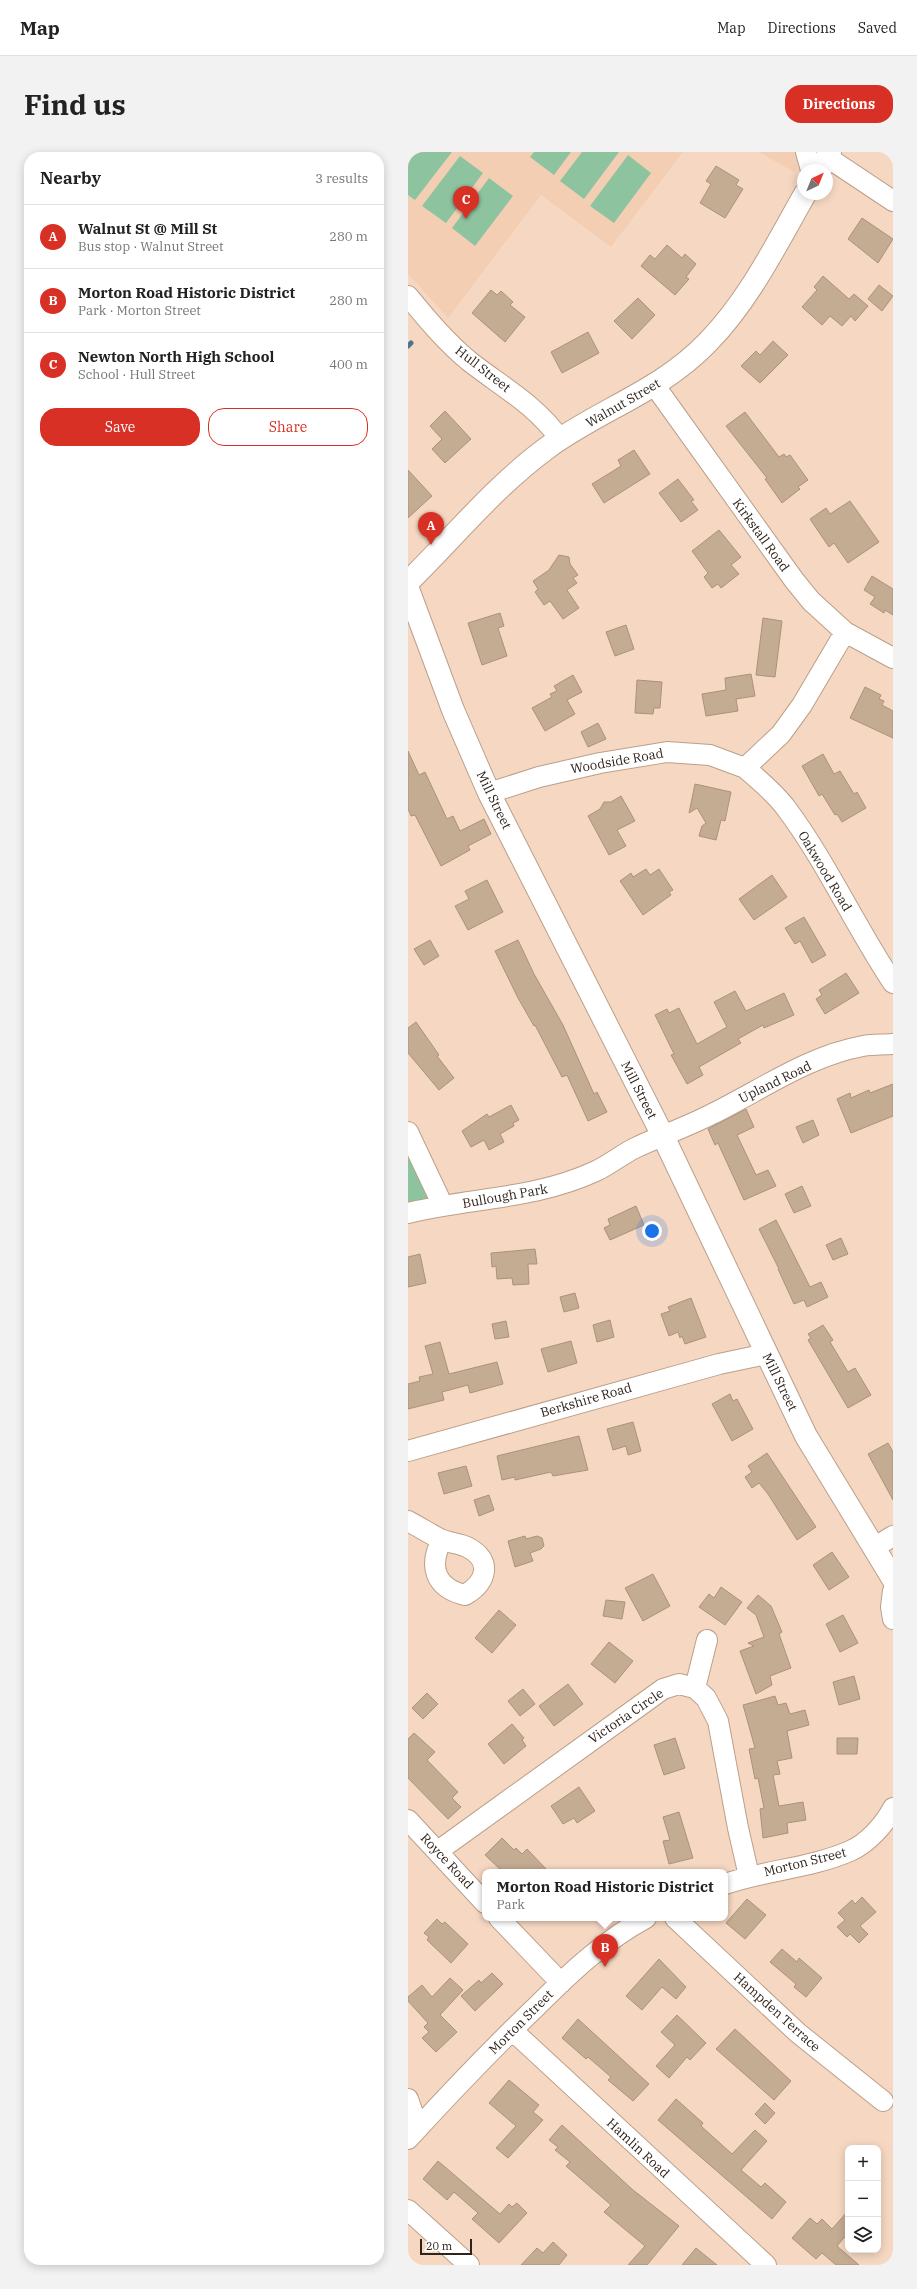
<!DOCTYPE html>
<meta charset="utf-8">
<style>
body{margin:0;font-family:"IBM Plex Serif",serif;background:#f2f2f2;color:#222}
.controls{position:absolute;right:12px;bottom:12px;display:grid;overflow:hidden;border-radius:8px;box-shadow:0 2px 10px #0003}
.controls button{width:36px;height:36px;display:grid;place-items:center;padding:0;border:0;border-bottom:1px solid #e0e0e0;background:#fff;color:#222;font:20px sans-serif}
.compass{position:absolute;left:389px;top:12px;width:36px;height:36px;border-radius:50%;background:#fff;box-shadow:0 2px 10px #0003;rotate:43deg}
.scale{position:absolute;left:12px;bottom:10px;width:52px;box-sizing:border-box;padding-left:4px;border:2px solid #2f231b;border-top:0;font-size:11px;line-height:14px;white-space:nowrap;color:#2f231b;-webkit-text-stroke:3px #fff;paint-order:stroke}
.you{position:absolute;left:244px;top:1079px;width:14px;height:14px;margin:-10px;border:3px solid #fff;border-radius:50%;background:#1a73e8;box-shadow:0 0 0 6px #1a73e833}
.badge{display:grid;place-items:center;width:26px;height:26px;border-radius:50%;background:#d93025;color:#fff;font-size:13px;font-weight:700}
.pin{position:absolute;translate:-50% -33px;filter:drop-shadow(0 1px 2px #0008)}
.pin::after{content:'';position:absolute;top:21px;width:14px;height:12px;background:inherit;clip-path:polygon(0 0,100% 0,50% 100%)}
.popup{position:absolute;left:74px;top:1717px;width:246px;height:52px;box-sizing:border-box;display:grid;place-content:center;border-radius:8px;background:#fff;filter:drop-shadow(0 1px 3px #0005);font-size:13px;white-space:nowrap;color:#767676}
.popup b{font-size:15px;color:#222}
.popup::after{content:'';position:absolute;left:50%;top:100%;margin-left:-8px;border:8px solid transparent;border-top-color:#fff}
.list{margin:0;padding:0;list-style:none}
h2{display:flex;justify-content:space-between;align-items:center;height:52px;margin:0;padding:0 16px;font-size:17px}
h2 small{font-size:13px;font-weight:400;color:#767676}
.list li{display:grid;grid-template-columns:26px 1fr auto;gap:12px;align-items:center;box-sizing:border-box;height:64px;padding:0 16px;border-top:1px solid #e0e0e0}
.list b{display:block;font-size:15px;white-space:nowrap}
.list p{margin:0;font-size:13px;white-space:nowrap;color:#767676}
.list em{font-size:13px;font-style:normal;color:#767676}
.actions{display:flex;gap:8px;padding:12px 16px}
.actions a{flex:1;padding:9px 0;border:1px solid #d93025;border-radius:16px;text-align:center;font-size:14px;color:#d93025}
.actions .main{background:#d93025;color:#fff}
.icon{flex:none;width:22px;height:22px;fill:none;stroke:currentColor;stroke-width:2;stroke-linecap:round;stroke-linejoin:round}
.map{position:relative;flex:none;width:485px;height:2113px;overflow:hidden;border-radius:16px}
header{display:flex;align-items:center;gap:24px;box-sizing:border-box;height:56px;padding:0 20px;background:#fff;border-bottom:1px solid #e0e0e0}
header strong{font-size:19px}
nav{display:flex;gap:22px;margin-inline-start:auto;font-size:14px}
.intro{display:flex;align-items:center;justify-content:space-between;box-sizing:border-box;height:96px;padding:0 24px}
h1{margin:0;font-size:28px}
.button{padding:10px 18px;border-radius:16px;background:#d93025;color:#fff;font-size:14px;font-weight:700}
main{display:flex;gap:24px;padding:0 24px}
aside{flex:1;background:#fff;border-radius:16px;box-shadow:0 2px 10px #0003}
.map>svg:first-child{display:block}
.built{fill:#f3ceb3}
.green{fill:#8dc49f}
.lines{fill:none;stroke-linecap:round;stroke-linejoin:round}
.stream{stroke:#4a768d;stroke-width:5}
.building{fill:#c4ac92;stroke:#aa937a}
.minor-casing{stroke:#bb9f8a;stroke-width:22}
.tertiary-casing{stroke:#bb9f8a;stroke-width:24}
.secondary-casing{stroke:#bb9f8a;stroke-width:24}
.minor{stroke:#fff;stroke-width:20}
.tertiary{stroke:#fff;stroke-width:22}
.secondary{stroke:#fff;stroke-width:22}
.labels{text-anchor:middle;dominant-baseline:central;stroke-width:4;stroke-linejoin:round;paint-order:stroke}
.street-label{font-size:13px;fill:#2f231b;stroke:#fff}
</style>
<header>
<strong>Map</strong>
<nav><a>Map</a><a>Directions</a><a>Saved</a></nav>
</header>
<div class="intro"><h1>Find us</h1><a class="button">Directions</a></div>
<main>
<aside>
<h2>Nearby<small>3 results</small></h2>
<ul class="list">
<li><span class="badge">A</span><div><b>Walnut St @ Mill St</b><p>Bus stop · Walnut Street</p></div><em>280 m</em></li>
<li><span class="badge">B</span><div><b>Morton Road Historic District</b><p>Park · Morton Street</p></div><em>280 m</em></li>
<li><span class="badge">C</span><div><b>Newton North High School</b><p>School · Hull Street</p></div><em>400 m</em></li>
</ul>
<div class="actions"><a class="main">Save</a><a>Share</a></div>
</aside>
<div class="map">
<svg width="485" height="2113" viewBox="0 0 485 2113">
<rect width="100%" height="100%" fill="#f6d8c2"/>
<path class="built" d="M0,0H275L203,95L133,43L40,166L0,122Z
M351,0H397L386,20Z"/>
<path class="green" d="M7,0H44L7,48L0,43V9Z
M126,0H163L146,23L122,5Z
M174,0H211L176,47L152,29Z
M220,3L243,21L206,71L182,54Z
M52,4L75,21L38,71L14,54Z
M81,26L105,44L67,94L44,76Z
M0,980L35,1054L0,1061Z"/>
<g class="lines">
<path class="stream" d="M0,194L3,191"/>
</g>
<path class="building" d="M308,14L331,28L328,33L335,37L317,66L292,51L303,32L298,29Z
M454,66L485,87L470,111L440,87Z
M259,93L274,106L277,102L288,112L278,125L281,127L267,143L233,114L242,103L247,107Z
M415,124L441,147L446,142L460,154L447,169L443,164L434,174L422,164L414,173L394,155L409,138L406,135Z
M471,133L485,144L474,159L460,147Z
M83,138L89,143L93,139L105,150L102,153L117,165L97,190L64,161Z
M230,146L247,163L224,187L206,169Z
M180,180L191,201L154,221L143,200Z
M365,189L380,203L352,231L333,214L348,199L352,203Z
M37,259L63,287L37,311L24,297L34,287L22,274Z
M337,260L371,305L376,302L378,305L382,303L400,328L390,335L392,337L374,351L357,327L359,326L318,274Z
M226,298L242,322L196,351L184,332L213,314L210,308Z
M0,318L24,344L0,366Z
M270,327L286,348L283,349L290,358L273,370L251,341Z
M442,349L471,390L440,411L426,391L421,395L402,367L418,356L422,362Z
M311,378L333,405L323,413L331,422L313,436L310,432L304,436L296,425L300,421L284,399Z
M151,403L161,405L162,412L170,423L165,426L169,431L159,438L171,456L155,467L142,449L136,453L127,440L130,437L125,429L141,418Z
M464,424L485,437V463L477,458L476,461L462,452L467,445L456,438Z
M92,461L96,474L90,476L99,504L74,513L60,471Z
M355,466L374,469L367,525L348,523Z
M218,473L226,497L207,504L198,480Z
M343,522L347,544L328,547L330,559L298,564L294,542L318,538L317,526Z
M165,523L174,540L159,548L167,562L137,579L124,556L144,545L142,542L149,539L146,534Z
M229,528L254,530L252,556H246L245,562L227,561Z
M457,535L473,543L471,547L476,549L474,553L485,559V586L442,566Z
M190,571L198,587L180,595L173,580Z
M0,599L11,623L17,620L39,667L45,664L52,679L76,667L83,682L60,694L62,698L33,714L7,663L3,664L0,657Z
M415,602L426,622L432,619L446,642L449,640L458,656L434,670L429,662L427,663L414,642L411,644L394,614Z
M287,632L323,640L317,669L313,668L308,688L291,684L294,674L298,671L289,656L281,661Z
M213,644L227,669L209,678L218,694L201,703L180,664L192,657L196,650H203Z
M238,717L242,723L251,717L265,738L261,740L263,743L235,763L212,729L223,721L225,725Z
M364,723L379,745L346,768L331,747Z
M79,728L95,760L60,778L47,754L61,747L57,739Z
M396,765L418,803L404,811L392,789L387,792L377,776Z
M22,788L31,804L16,813L6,797Z
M110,788L126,822L155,873L186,942L189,940L199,960L180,969L159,923L154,925L127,873L126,874L110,846L87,799Z
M438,821L451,841L417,862L408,847L414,843L411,838Z
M327,839L338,859L376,841L386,863L356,876L355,873L330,887L333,891L291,915L295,923L279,932L263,903L266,902L247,863L259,857L261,861L271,856L289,892L319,875L306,850Z
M8,870L31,903L29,904L46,926L31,938L0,901V876Z
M485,932V964L443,981L429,947L442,941L443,946L461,938L462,941Z
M103,953L111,968L105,971L106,974L92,982L96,990L81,998L76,988L63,995L54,979L79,962L81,965Z
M338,957L346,975L329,983L348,1023L360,1018L368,1034L336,1048L310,991L307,993L300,977Z
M405,968L411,983L395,991L388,975Z
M394,1034L403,1054L386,1061L377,1042Z
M228,1054L236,1073L202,1088L196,1076L202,1073L200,1067Z
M368,1068L402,1135L413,1130L420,1145L399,1155L396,1148L386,1152L370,1117H371L351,1077Z
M433,1086L440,1102L425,1108L418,1093Z
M127,1097L129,1112H120L121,1132L105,1133L104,1126L89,1127L88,1114L84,1115L83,1101Z
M12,1102L18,1131L0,1135V1105Z
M167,1141L171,1156L156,1160L152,1145Z
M283,1146L298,1185L277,1192L274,1184L272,1186L270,1180L261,1184L253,1162L262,1159L260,1155Z
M202,1168L206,1185L189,1190L185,1173Z
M98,1169L101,1185L87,1187L84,1172Z
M415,1173L425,1188L422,1190L440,1220L447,1216L463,1243L440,1256L400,1188L403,1186L400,1182Z
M163,1189L169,1211L140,1220L133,1197Z
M32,1190L41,1222L89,1210L95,1232L62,1241L60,1233L34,1240L36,1248L0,1257V1232L12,1229L11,1225L25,1222L17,1194Z
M322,1242L325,1249L329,1247L345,1277L324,1289L304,1252Z
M225,1270L233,1299L220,1303L218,1294L205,1298L199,1277Z
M171,1284L180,1318L145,1324L143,1320L107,1328V1325L94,1328L89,1304Z
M480,1291L485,1300V1348L460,1302Z
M359,1301L408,1375L389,1388L360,1342L351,1331L344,1336L337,1325L344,1320L340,1314Z
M58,1314L64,1334L36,1342L30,1321Z
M81,1343L86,1358L71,1364L66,1348Z
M117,1384L118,1387L129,1384L134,1386L136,1394L133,1397L122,1401L125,1409L107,1415L100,1389Z
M424,1400L441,1425L421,1438L405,1413Z
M245,1422L262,1454L235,1469L217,1436Z
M313,1435L334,1450L317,1473L291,1455L301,1442L306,1446Z
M350,1443L363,1454L374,1480L371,1482L383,1516L362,1524L364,1533L348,1542L332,1499L346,1494L340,1491L356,1485L348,1463L339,1456Z
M198,1448L217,1450L214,1467L195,1464Z
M91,1458L108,1473L84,1501L67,1486Z
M435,1463L450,1491L432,1500L418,1472Z
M201,1490L225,1509L207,1531L183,1512Z
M446,1524L452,1547L431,1553L425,1530Z
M160,1532L175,1552L146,1574L131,1554Z
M115,1537L127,1552L112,1564L100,1549Z
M19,1541L30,1552L15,1567L4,1556Z
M367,1544L370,1553L378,1551L382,1562L397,1558L401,1573L379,1579L384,1606L369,1609L372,1622L365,1623L371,1654L395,1650L398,1668L379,1671L380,1681L355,1686L352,1657L356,1656L350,1626L347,1627L341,1597L347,1596L335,1553Z
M104,1572L116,1586L114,1588L118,1594L96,1612L80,1592Z
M6,1581L27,1600L19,1608L50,1640L44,1646L53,1655L40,1667L0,1626V1587Z
M267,1586L277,1616L256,1623L246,1593Z
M429,1586H450L449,1602H429Z
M171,1635L187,1659L169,1671L166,1666L155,1672L143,1654Z
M271,1660L285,1706L261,1712L255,1689L262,1688L255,1665Z
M94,1686L106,1698L108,1696L114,1702L119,1697L141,1720H95L77,1703Z
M454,1745L468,1760L452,1774L460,1782L451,1791L442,1782L439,1785L429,1775L437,1768L430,1761L444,1748L447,1752Z
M339,1747L358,1763L337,1787L318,1771Z
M29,1767L34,1772L37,1770L60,1792L43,1811L19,1788L21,1785L16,1781Z
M374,1797L389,1810L391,1806L414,1826L398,1845L386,1835L388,1832L362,1810Z
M251,1807L278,1835L268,1847L254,1835L234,1858L218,1844Z
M84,1821L95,1832L67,1859L53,1844L71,1828L73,1831Z
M42,1826L55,1838L32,1863L49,1880L28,1900L14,1886L21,1880L16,1875L20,1871L0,1849V1845L14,1833L24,1845Z
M269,1863L298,1891L282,1908L279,1905L261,1926L248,1914L267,1893L253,1880Z
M170,1867L241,1932L225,1949L200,1928L203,1925L180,1905L178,1907L154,1886Z
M327,1877L383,1929L366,1948L308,1897Z
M101,1928L131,1953L125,1960L135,1968L100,2006L88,1996L108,1974L81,1951Z
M268,1947L295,1971L293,1974L324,2002L347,1978L359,1989L333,2018L353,2035L357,2031L378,2050L364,2067L250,1968Z
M357,1951L367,1961L357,1972L347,1962Z
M154,1973L225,2038L271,2074L239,2113H220L237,2094L196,2060L203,2053L158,2014L162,2010L147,1998L150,1995L141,1988Z
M30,2009L92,2062L101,2052L104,2055L109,2051L119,2061L91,2091L64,2067L70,2061L46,2040L39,2048L15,2027Z
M440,2059V2081L429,2094L451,2113H428L414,2101L408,2107L384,2086L402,2066L409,2072L414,2067L424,2077Z
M145,2090L159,2103L151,2113H113L129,2096L135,2101Z
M288,2096L309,2113H274Z"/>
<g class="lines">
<g class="minor-casing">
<path id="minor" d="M398,0L403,18
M419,5L485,49
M0,144C19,167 38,190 61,209C94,235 127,252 152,287
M247,234L386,428L403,449L437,480L485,506
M337,616C351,628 367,641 378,656C419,711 447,774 485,831
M81,641L131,625L192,611L259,600L302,603L337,616L373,582L394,553L437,480
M0,980L35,1054
M0,1061C65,1045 125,1048 188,1019C201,1013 213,1003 227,996C252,984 279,975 304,962C353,938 400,904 455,894C465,892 475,893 485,892
M0,1299L311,1212L358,1202
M0,1369C11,1375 21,1381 32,1387C41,1391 51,1391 59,1395C85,1408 79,1430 57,1443C27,1436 20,1414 34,1388
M467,1395L485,1384
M485,1439L483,1455L485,1467
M287,1536L299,1488
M0,1668L77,1751
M30,1699L255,1537L271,1532L287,1536L298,1546L310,1569L330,1676L341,1724
M317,1732C358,1718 403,1716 442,1699C459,1692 477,1672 485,1656
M91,1766L153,1831
M267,1766L390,1881L475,1949
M104,1878L358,2113
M0,1947L10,1976
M0,1987C42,1941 85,1896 129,1854C162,1821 197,1788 238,1766
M0,2058L61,2113"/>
</g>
<g class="tertiary-casing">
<path id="tertiary" d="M0,437L45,558L81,641L255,984L398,1284L485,1427"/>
</g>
<g class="secondary-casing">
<path id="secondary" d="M412,18L422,0
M0,430C46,385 87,334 139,296C192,257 252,240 300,190C341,148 368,93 397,42"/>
</g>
<use href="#minor" class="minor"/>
<use href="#tertiary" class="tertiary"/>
<use href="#secondary" class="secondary"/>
</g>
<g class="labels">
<g class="street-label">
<text transform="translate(75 217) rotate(38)">Hull Street</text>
<text transform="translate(215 251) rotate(-30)">Walnut Street</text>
<text transform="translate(353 383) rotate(54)">Kirkstall Road</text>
<text transform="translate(209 609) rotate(-10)">Woodside Road</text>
<text transform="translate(86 648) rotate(64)">Mill Street</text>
<text transform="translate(417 719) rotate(59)">Oakwood Road</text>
<text transform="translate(367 930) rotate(-26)">Upland Road</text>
<text transform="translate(231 938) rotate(63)">Mill Street</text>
<text transform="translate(97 1044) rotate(-10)">Bullough Park</text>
<text transform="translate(372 1230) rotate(64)">Mill Street</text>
<text transform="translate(178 1248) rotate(-16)">Berkshire Road</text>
<text transform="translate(218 1564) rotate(-34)">Victoria Circle</text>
<text transform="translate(39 1709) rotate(47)">Royce Road</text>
<text transform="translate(397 1710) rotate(-14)">Morton Street</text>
<text transform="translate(369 1860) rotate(42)">Hampden Terrace</text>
<text transform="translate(113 1870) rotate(-45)">Morton Street</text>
<text transform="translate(230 1996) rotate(43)">Hamlin Road</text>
</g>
</g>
</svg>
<div class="controls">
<button>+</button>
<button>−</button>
<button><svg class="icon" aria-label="layers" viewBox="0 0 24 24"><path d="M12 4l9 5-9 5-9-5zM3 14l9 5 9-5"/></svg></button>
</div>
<svg class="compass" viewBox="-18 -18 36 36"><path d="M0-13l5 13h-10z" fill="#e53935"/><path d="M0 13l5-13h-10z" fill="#767676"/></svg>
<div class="scale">20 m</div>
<div class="you"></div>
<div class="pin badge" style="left:23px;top:393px">A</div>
<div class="pin badge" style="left:197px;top:1815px">B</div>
<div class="popup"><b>Morton Road Historic District</b>Park</div>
<div class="pin badge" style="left:58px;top:67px">C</div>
</div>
</main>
